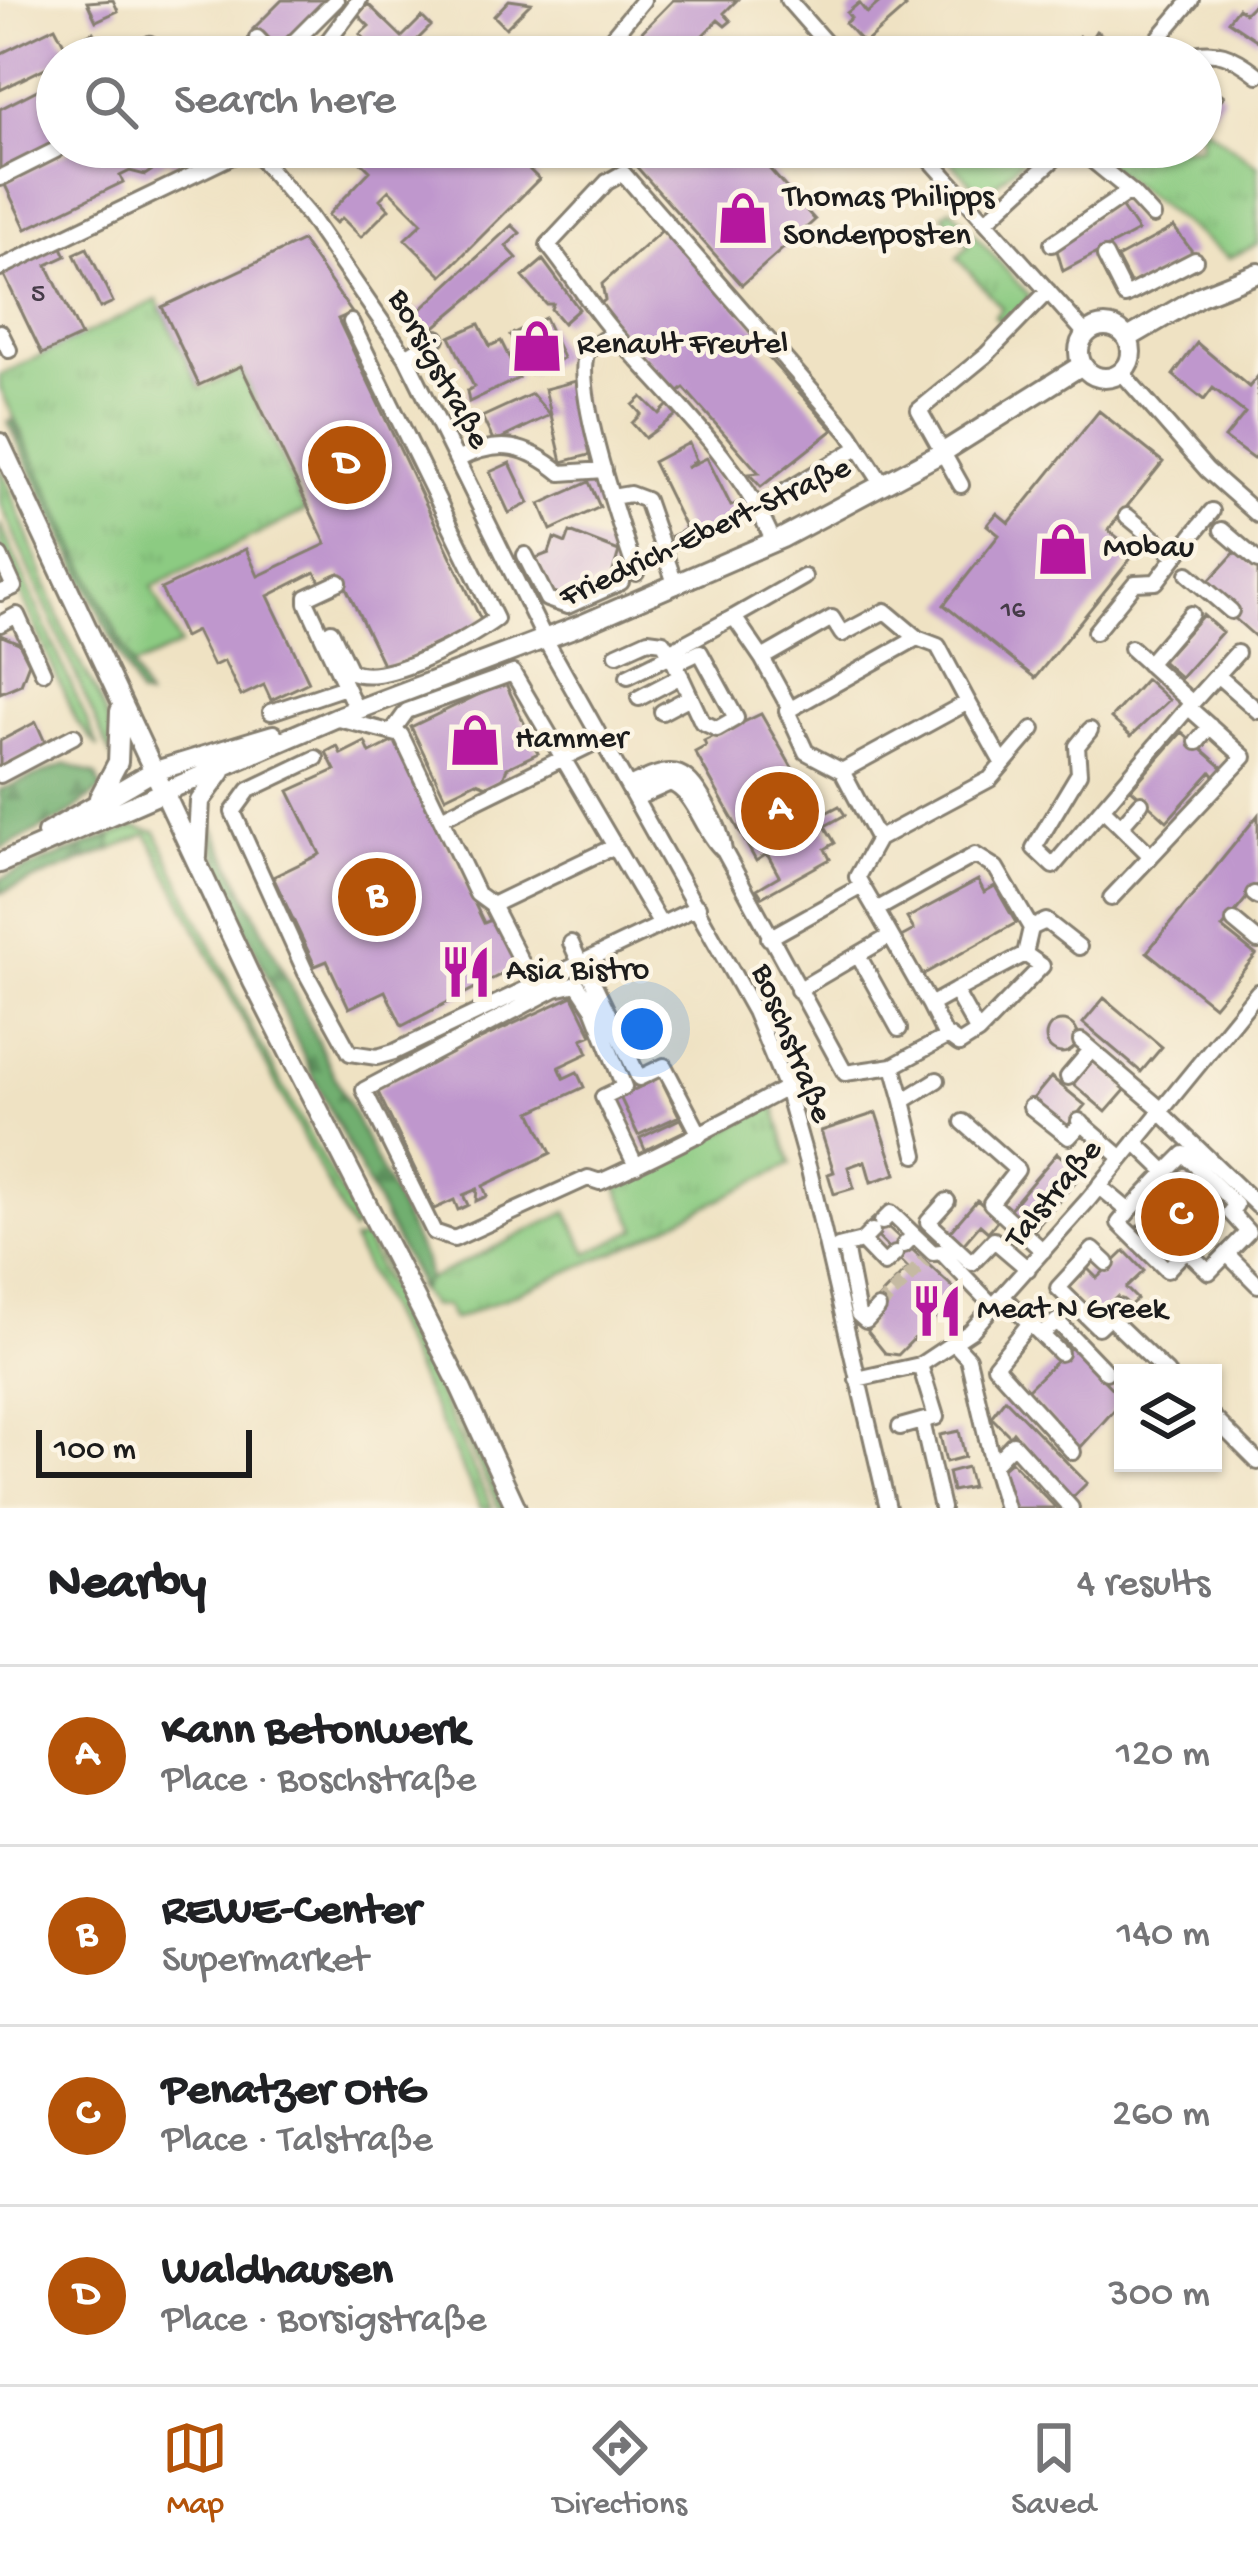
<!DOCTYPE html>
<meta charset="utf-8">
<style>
body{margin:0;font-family:"Gochi Hand",sans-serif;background:#f6f6f6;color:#202124}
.controls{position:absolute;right:36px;bottom:36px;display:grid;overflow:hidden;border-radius:0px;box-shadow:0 3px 9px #0004}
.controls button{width:108px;height:108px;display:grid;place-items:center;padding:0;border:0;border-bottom:3px solid #e0e0e0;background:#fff;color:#202124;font:60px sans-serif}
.scale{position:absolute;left:36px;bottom:30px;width:216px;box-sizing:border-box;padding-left:12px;border:6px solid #1c1c1c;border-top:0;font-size:33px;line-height:42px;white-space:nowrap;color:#1c1c1c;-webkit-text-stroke:9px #fcf5e5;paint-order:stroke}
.you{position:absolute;left:642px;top:1029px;width:42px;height:42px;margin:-30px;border:9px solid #fff;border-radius:50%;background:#1a73e8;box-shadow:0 0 0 18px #1a73e833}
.badge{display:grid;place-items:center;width:78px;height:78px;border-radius:50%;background:#b45309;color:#fff;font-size:39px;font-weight:700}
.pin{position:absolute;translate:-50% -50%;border:6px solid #fff;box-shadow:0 3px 12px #0006}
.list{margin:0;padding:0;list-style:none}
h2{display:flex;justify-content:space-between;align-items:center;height:156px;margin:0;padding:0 48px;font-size:51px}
h2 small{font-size:39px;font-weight:400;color:#757577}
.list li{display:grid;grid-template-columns:78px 1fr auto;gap:36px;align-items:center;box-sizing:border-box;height:180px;padding:0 48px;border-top:3px solid #e0e0e0}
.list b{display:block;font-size:45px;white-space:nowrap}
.list p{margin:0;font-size:39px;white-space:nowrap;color:#757577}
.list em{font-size:39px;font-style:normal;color:#757577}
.icon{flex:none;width:66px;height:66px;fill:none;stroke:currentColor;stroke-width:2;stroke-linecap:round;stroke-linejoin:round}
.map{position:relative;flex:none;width:1258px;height:1508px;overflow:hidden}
.search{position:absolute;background:#fff;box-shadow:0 3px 9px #0004;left:36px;right:36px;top:36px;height:132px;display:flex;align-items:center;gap:30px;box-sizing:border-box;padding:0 42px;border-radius:66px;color:#757577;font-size:45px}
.sheet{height:876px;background:#fff}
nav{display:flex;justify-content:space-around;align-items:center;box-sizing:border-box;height:168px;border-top:3px solid #e0e0e0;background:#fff;font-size:33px;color:#757577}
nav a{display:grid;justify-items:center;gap:6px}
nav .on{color:#b45309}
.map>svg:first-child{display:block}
.grass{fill:url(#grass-tufts);stroke:#54744f;stroke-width:3}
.forest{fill:url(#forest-firs);stroke:#466646;stroke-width:3}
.garden{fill:#8ccb82;stroke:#54744f;stroke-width:3}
.building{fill:#bf97cd}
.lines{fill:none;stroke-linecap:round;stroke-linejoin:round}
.minor-tunnel{stroke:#c5baa2;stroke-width:14;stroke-dasharray:14 7;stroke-linecap:butt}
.minor-casing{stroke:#867f70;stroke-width:20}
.major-casing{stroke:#867f70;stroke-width:24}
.minor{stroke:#fff;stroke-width:14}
.major{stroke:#fff;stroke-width:18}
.labels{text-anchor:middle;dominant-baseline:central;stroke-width:9;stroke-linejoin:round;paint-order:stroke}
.number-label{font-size:27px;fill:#453b48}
.poi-label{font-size:33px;fill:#1c1c1c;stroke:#fcf5e5;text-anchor:start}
.street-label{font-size:33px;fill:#1c1c1c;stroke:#fcf5e5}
</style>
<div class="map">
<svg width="1258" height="1508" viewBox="0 0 1258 1508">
<defs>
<pattern id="grass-tufts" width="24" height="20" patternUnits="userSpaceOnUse" patternTransform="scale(3)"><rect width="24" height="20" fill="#8ccb82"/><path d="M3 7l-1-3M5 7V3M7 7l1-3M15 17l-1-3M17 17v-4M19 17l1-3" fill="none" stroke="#78ae70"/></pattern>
<pattern id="forest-firs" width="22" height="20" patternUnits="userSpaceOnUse" patternTransform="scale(3)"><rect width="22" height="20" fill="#71af70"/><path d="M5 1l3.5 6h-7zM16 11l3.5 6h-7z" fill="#5c8e5b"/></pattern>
</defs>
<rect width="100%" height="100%" fill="#fcf5e5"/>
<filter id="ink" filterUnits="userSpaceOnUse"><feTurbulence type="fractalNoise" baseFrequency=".00833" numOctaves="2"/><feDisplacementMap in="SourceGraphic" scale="24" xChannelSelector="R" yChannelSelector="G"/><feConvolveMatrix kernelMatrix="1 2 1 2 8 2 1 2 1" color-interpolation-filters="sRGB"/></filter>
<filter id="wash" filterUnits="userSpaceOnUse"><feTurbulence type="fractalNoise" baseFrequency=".004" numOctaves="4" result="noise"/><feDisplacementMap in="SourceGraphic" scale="48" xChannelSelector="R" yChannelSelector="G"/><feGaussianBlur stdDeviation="2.7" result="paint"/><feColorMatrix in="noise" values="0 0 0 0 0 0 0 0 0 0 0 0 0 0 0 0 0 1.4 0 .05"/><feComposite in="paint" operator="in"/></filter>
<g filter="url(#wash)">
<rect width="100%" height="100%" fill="#efe2c3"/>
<path class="grass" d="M1201,124L1258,166V244L1229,258L1084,147H1201Z
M951,208L1030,297L1005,327L995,316L1002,308L957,258L969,245L943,215Z
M157,300L200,389L241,370L305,511L152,587L180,645L133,667L0,388V375Z
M0,465C22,518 41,571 62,625C77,664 117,713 111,756L0,502Z
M0,523L99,748L76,721L0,544Z
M136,827L156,832L254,1033L358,1224L352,1232L147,834L111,850L110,836Z
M774,1105L791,1164L617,1251L453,1320L446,1306H431L416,1286L567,1212L588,1253L637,1229L617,1187Z
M364,1238L492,1508H481L353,1241Z
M373,1244L402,1289L505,1508H499Z"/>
<path class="forest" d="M14,420L147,698L139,696L8,422Z
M66,764L96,775L102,789L63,818L0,849V790Z
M208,817L425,1261L428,1277L421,1289L314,1078L221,875Z
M110,836L111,850L0,893V879Z"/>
<path class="garden" d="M938,147H1036L983,196Z"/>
<g id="blocks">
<path class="building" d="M113,0L118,11L96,21L87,2Z
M282,0H329L277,53L253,29Z
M509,0L531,3L506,28L494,16Z
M673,0H737L724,13L731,21L725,26L718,20L681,57H626L621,53Z
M882,0H899L906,7L864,44L845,23L851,18L847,13L859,3L867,13Z
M1258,0V41L1228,21L1238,8L1245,13Z
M368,4L402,37L422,17L431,26L400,57H383L360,34L369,26L358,15Z
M55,27L65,46L93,32L99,43L57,57V62L0,90V54Z
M1096,31L1118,45L1110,57H1084L1071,49L1079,36L1089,42Z
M57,80V141L0,169V109Z
M1212,86L1224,96L1205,119L1201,91L1205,95Z
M78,147H187L191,155L172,165L169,159L145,175L130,171L120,176L123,182L26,229L4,183Z
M365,147H506L539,179L442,276L405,239L422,223L389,190L380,199L389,209L361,237L342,218L336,223L328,215L370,171L357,158Z
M654,147H750L815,220L742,285L634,164Z
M1118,202L1138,231L1063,271L1055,244Z
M512,225L520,233L506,246L517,258L425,335L408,313L413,308L418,312Z
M666,227L764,337L756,344L833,430L761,487L749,474L759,473L684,388L677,394L598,306L605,300L602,284Z
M1174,227L1194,254L1132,287L1117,258Z
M302,241L352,313L338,319L482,622L385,668L339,573L320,582L315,572L268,596L309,682L271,700L264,685L241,696L224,661L213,666L196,631L184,637L161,589L246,549L258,576L326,544L241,366L199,385L162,307Z
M60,243L66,256L47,265L81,336L42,354L2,271Z
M87,248L113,302L100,308L74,254Z
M543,260L579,309L563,323L551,309L553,304H546L523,277Z
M545,318L563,358L529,374L510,335Z
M479,324L490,346L501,341L519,378L469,402L467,391L474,387L450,337Z
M1197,343L1249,387L1258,376V452L1253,459L1225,438L1245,413L1213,388L1204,400L1173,375Z
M576,381L593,454L562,462L545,389Z
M532,394L550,415L494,442L482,417Z
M642,397L659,414L670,403L679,413L645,438L632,423L641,414L633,405Z
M1099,411L1163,462L1108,530L1136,552L1035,678L944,605L999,535L987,525L997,513L1009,523Z
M689,443L696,460L686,468L707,458L731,506L744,500L750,512L677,548L671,536L686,529L653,462Z
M510,463L529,503L509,513L490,472Z
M589,482L600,507L551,530L540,504Z
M570,532L619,551L611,579L564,599L552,594L536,558L549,553L554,538L566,543Z
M1237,550L1258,569V639L1231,615L1237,609L1208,582Z
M1203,615L1222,632L1181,678L1162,661Z
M0,635L19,643L29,663L21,684L0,693Z
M1146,679L1169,700L1131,736L1111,718Z
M505,682L538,753L507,768L503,778L487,786L476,782L445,797L411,727Z
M761,714L820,816L839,806L845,815L825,826L835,843L825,849L830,859L762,897L757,889L779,876L767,854L756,861L695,752L706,746L704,741Z
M36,722L48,749L0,768V741Z
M1182,732L1225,770L1217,779L1211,772L1167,821L1131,789Z
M396,740L484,923L496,918L519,965L402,1026L385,991L349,1008L327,961L315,966L273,877L320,854L289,791L335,770L326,752L337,746L341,754L365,742L370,753Z
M1258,815V884L1222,928L1256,955L1214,1006L1147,952Z
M978,880L984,892L995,886L1016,923L922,975L901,937L914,930L907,918Z
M573,996L592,1035L582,1039L588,1053L559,1067L564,1078L577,1072L584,1087L531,1112L551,1153L483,1186L487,1196L476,1201L477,1189L463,1195L468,1205L458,1210L454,1200L434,1209L376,1088Z
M1104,998L1162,1047L1141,1072L1083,1023Z
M1046 1037a16 16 0 1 1 32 0a16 16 0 1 1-32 0Z
M1093,1059L1127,1088L1106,1112L1073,1084Z
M660,1077L679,1116L638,1135L620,1097Z
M1051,1077L1085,1105L1066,1128L1032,1100Z
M876,1113L896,1174L871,1182L865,1161L848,1167L854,1188L834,1194L828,1174L834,1172L821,1131Z
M680,1119L686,1130L645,1150L640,1138Z
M1057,1153L1082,1174L1033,1232L1008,1211Z
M1192,1174L1222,1206L1168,1259L1137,1227L1160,1205L1153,1197L1161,1189L1169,1197Z
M977,1200L999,1219L988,1232L980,1225L962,1246L948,1234Z
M876,1216L959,1293L898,1355L885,1353L868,1332L873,1304L908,1268L866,1225Z
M1125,1251L1144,1271L1126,1288L1137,1299L1127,1308L1117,1297L1097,1316L1069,1288L1088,1269L1097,1278Z
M1071,1347L1123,1400L1079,1449L1024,1393Z
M1005,1399L1087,1483L1071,1499L1013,1432L1010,1436L991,1417Z
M959,1431L965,1457L946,1462L940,1435Z
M1011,1461L1056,1508H1014L1007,1500L1011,1496L1002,1487L1007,1482L1002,1469Z
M967,1467L972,1487L952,1491L948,1472Z"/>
</g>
</g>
<g filter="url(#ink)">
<use href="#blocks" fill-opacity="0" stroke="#867f70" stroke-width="3"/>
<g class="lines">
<path class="minor-tunnel" d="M878,1308L925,1261"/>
<g class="minor-casing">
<path id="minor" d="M788,0L838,57
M257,38L275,57
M133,57L150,44L170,57
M279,57L336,0
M316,57L359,0
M596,57L643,0
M1143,57L1191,0
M1184,57C1214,46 1234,56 1258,75
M919,147L1086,334
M0,178L56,150
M1130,191L1153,216
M986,221L1067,147
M1052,244L1130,191L1076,147
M1105,256L1125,296L1195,260
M0,268L251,147L309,216L406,357L545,639L754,1011L786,1088L809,1170L888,1508
M0,332L9,350
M613,333L587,351C572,390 622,530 636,573
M406,357L437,338
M1122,373L1207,470L1258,515
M457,460C499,438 527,445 561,473L604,470
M961,485L919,410L986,355L1048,291
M612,497L630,494L646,500L676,586
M758,508L856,449
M1127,516L1176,556L1212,511
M1222,530L1258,561
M773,541C741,462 670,398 615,334C590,306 572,274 548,245L607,182L623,173L850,434L883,485
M525,555L547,599L567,606L621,582
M0,556L14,587L0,593
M1188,574L1231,611
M339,582L307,597V603L356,709
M0,624L17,615L43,672
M331,631L350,671C383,688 467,640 496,619L351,322
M1095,632L1135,583L1156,582L1176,556
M617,654L648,640L663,642L669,652
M762,658L734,617L804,577
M675,664L702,722L717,729L736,718L700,652L675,664L669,652L734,617
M1148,664L1191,614
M1217,675L1258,711
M628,676L671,655
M639,698L681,676
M1192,703L1237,653
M790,709L762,658L832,618L842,634L885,611L917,638
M271,712L345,687
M662,712L690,697
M335,718L401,735L477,894L492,905L615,846
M394,729L407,711L513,673L661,925
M1090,730L1077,746L1079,773L1034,848L1053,866L1192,703L1131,648
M1197,742L1210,726
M316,758L249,790L233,812L306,973L350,1053L377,1057L394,1052L698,907
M842,771L806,752L787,711L917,638L938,646L968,702
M0,775L74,736
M629,786C671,766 683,763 707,806C715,822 722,833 724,851
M636,798L670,783C696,793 702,832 724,851L845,1073L893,1066L903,1101
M1105,811L1151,856L1111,898
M441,818L600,740
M1121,826L1141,803
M878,839L842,771L968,702L1003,764
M1151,856L1244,757L1188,707
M862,886L857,877L878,839L990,779L1033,729
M1254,894L1258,897
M492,905L533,985
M1234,921L1258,941
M769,938L862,886L876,910
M571,943L580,963
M1025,954L1031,928L1046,921L1079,947
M858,955L899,1029
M583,961L639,1078L664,1066L700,1135
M798,990L890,936
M930,1005L876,910L975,855L996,868L1031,928
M946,1037L930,1005L955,991
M1081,1041L1162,1110
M893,1066L948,1036L959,1044L978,1032L1042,966L1025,954L955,991L978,1032
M1068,1077L1091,1050
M1031,1107L1069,1137L1082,1123
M1160,1112L1258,1206
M1079,1121L1122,1158
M963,1122L1017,1170L991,1203L1043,1251
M916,1155L903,1101L937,1080
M636,1166L603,1097L624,1087L593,1008L577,984L555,989L364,1090L434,1232L454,1239L588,1178L600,1182C664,1153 725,1121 786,1088
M1099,1186L1129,1211L1166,1172L1135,1142
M947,1201L928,1222L972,1263L994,1240L1028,1269
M1129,1211L1119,1223L1167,1270L1186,1250L1209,1272L1248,1232L1230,1212L1236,1205L1184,1154L1166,1172
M882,1222L891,1213L914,1235
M862,1241L884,1264L895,1254
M904,1245L914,1235L933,1253L941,1252L994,1307
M845,1246L858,1314L866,1321L878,1308
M838,1247L862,1241L872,1231
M1227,1254L1258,1285
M1107,1263L1093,1250L1058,1288L1098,1327L1119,1307
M1003,1297L1060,1353
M1109,1317L1167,1373
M1030,1323L995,1366L1073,1452
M1042,1334L1057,1321L1106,1372
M956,1345L968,1358L993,1465L1013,1444L1071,1508
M857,1379L920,1365L971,1331L1088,1200L1258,992
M1213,1417L1258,1462
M922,1421L942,1508
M900,1427L936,1417L920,1365
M993,1465L1006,1508"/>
</g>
<g class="major-casing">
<path id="major" d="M1079 352a26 26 0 1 1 52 0a26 26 0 1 1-52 0Z
M1128,338L1200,296L1258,273
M0,443L253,982L459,1384L516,1508
M99,798L118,762L120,711
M47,833L152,772L273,735
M197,857L200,801L221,772
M0,863L335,718L581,625L782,538L945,451L1082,365"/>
</g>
<use href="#minor" class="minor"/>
<use href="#major" class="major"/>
</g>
</g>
<defs>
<g id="shop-bare" transform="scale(4.14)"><path d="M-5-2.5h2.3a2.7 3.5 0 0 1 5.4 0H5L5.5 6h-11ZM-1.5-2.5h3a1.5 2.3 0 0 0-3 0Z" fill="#b5179e" stroke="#fcf5e5" stroke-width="2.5" paint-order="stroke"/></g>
<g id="restaurant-bare" transform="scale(4.14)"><path d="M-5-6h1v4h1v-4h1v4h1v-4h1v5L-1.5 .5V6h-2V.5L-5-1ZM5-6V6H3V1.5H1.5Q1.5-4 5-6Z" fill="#b5179e" stroke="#fcf5e5" stroke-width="2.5" paint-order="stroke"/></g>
</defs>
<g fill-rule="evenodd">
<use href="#shop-bare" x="743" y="218"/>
<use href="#shop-bare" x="537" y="346"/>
<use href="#shop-bare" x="1063" y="549"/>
<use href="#shop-bare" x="475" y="740"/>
<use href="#restaurant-bare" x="466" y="972"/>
<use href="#restaurant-bare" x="937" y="1311"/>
</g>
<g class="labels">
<g class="number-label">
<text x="38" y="296">5</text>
<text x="1013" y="612">16</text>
</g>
<g class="poi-label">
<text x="783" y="199">Thomas Philipps<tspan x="783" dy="38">Sonderposten</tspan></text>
<text x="577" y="346">Renault Freutel</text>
<text x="1103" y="549">Mobau</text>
<text x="515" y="740">Hammer</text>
<text x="506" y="972">Asia Bistro</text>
<text x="977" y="1311">Meat N Greek</text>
</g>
<g class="street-label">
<text transform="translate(437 370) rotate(61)">Borsigstraße</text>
<text transform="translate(706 534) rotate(-25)">Friedrich-Ebert-Straße</text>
<text transform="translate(790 1044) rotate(68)">Boschstraße</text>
<text transform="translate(1055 1195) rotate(-50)">Talstraße</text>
</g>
</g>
</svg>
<div class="controls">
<button><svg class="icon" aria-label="layers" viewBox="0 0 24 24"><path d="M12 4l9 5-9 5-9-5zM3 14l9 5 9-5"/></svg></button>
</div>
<div class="scale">100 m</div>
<div class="you"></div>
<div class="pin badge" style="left:780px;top:811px">A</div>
<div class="pin badge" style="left:377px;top:897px">B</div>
<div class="pin badge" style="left:1180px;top:1217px">C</div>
<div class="pin badge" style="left:347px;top:465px">D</div>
<div class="search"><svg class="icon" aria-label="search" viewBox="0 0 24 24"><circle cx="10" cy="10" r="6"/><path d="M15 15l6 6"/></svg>Search here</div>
</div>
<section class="sheet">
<h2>Nearby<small>4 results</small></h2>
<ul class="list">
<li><span class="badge">A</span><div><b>Kann Betonwerk</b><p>Place · Boschstraße</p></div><em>120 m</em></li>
<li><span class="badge">B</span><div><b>REWE-Center</b><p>Supermarket</p></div><em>140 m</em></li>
<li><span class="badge">C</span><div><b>Penatzer OHG</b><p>Place · Talstraße</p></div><em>260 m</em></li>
<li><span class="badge">D</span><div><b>Waldhausen</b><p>Place · Borsigstraße</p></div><em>300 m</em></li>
</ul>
</section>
<nav>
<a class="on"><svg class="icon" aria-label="map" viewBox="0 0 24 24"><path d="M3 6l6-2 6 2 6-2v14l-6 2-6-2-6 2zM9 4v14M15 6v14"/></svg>Map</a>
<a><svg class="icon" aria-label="directions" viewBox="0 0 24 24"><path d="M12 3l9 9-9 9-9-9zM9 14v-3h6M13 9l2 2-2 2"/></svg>Directions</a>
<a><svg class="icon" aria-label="saved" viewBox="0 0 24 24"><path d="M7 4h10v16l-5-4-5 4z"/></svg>Saved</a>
</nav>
